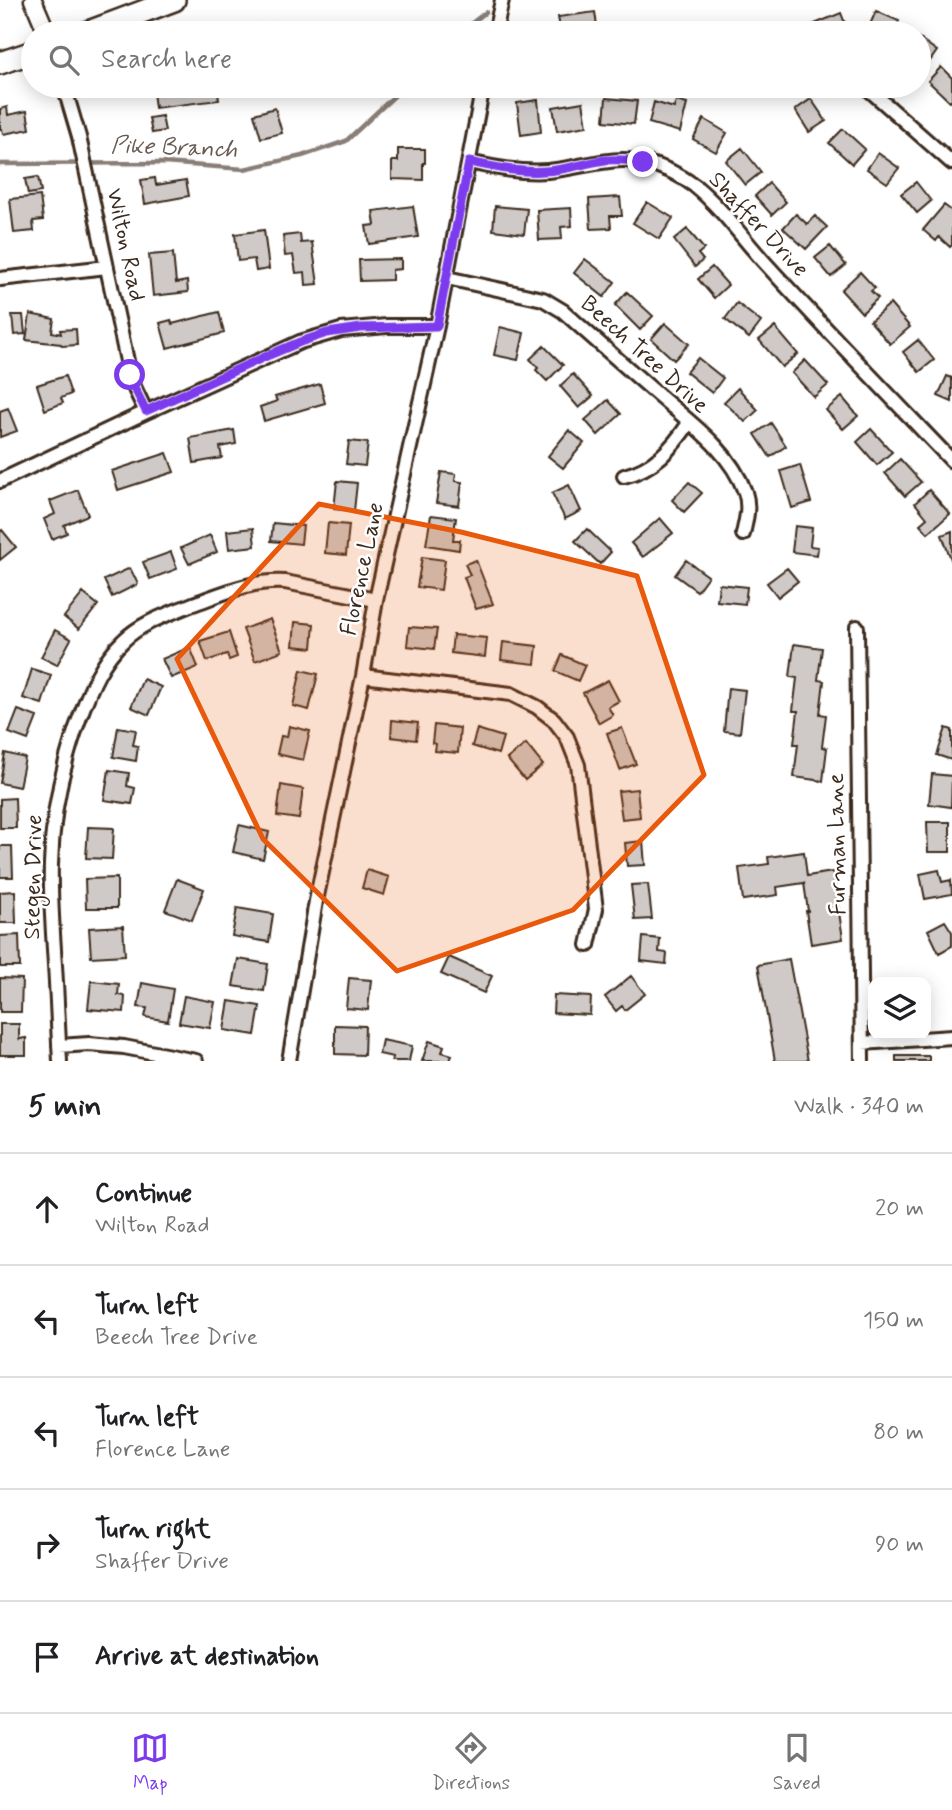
<!DOCTYPE html>
<meta charset="utf-8">
<style>
body{margin:0;font-family:Mynerve,sans-serif;background:#f6f6f6;color:#202124}
.controls{position:absolute;right:21px;bottom:21px;display:grid;overflow:hidden;border-radius:14px;box-shadow:0 4px 18px #0003}
.controls button{width:63px;height:63px;display:grid;place-items:center;padding:0;border:0;border-bottom:2px solid #e0e0e0;background:#fff;color:#202124;font:35px sans-serif}
.stop{position:absolute;width:21px;height:21px;margin:-16px;border:5px solid #7c3aed;border-radius:50%;background:#fff}
.stop.end{background:#7c3aed;border-color:#fff;box-shadow:0 2px 7px #0008}
.list{margin:0;padding:0;list-style:none}
h2{display:flex;justify-content:space-between;align-items:center;height:91px;margin:0;padding:0 28px;font-size:30px}
h2 small{font-size:23px;font-weight:400;color:#757577}
.list li{display:grid;grid-template-columns:46px 1fr auto;gap:21px;align-items:center;box-sizing:border-box;height:112px;padding:0 28px;border-top:2px solid #e0e0e0}
.list b{display:block;font-size:26px;white-space:nowrap}
.list p{margin:0;font-size:23px;white-space:nowrap;color:#757577}
.list em{font-size:23px;font-style:normal;color:#757577}
.icon{flex:none;width:38px;height:38px;fill:none;stroke:currentColor;stroke-width:2;stroke-linecap:round;stroke-linejoin:round}
.map{position:relative;flex:none;width:952px;height:1061px;overflow:hidden}
.search{position:absolute;background:#fff;box-shadow:0 4px 18px #0003;left:21px;right:21px;top:21px;height:77px;display:flex;align-items:center;gap:18px;box-sizing:border-box;padding:0 24px;border-radius:38px;color:#757577;font-size:26px}
.sheet{height:651px;background:#fff}
nav{display:flex;justify-content:space-around;align-items:center;box-sizing:border-box;height:98px;border-top:2px solid #e0e0e0;background:#fff;font-size:19px;color:#757577}
nav a{display:grid;justify-items:center;gap:4px}
nav .on{color:#7c3aed}
.map>svg:first-child{display:block}
.lines{fill:none;stroke-linecap:round;stroke-linejoin:round}
.stream{stroke:#887e77;stroke-width:4.5}
.building{fill:#cfcac7;stroke:#3b2a1e;stroke-width:2}
.minor-casing{stroke:#3b2a1e;stroke-width:18}
.tertiary-casing{stroke:#3b2a1e;stroke-width:21}
.primary-casing{stroke:#3b2a1e;stroke-width:26}
.minor{stroke:#fff;stroke-width:12}
.tertiary{stroke:#fff;stroke-width:16}
.primary{stroke:#fff;stroke-width:21}
.route{stroke:#7c3aed;stroke-width:9}
.marked{fill:#e8590c;fill-opacity:0.2;stroke:#e8590c;stroke-width:5;stroke-linejoin:round}
.labels{text-anchor:middle;dominant-baseline:central;stroke-width:5;stroke-linejoin:round;paint-order:stroke}
.street-label{font-size:23px;fill:#3b2a1e;stroke:#fff}
.water-label{font-size:24px;font-style:italic;fill:#685b52;stroke:#fff}
</style>
<div class="map">
<svg width="952" height="1061" viewBox="0 0 952 1061">
<rect width="100%" height="100%" fill="#fff"/>
<filter id="ink" filterUnits="userSpaceOnUse"><feTurbulence type="fractalNoise" baseFrequency=".0143" numOctaves="2"/><feDisplacementMap in="SourceGraphic" scale="14" xChannelSelector="R" yChannelSelector="G"/><feConvolveMatrix kernelMatrix="1 2 1 2 8 2 1 2 1" color-interpolation-filters="sRGB"/></filter>
<g filter="url(#ink)">
<g class="lines">
<path class="stream" d="M459,33L486,12
M0,164L164,163L244,169L302,156L346,141L405,86"/>
</g>
<path class="building" d="M876,11L899,21L894,33H879L868,29Z
M595,12L597,26L589,27L590,33H561L558,17Z
M841,13L848,31L843,33H816L812,25Z
M270,23L276,32L274,33H239L255,24L259,30Z
M919,38L937,51L925,68L919,63Z
M941,67L952,78V100L950,102L928,81Z
M205,86H217L219,100L155,108L153,92Z
M606,98L637,101L634,124L604,121Z
M811,99L826,121L809,132L795,110Z
M538,100L541,132L521,135L517,103Z
M676,101L687,104L680,132L649,123L654,102L674,108Z
M583,102L587,126L557,131L553,107Z
M7,107L8,115L27,111L30,129L3,134L2,129H0V109Z
M275,108L282,133L261,138L254,114Z
M162,116L165,131L152,133L149,118Z
M704,119L727,133L716,152L693,139Z
M843,129L865,149L852,164L829,143Z
M742,148L761,172L745,185L726,161Z
M398,149H425V163H423V180L392,179V161H398Z
M878,153L899,168L887,183L867,169Z
M38,177L41,192L28,194L25,179Z
M155,178L156,185L186,180L189,196L145,204L141,180Z
M916,182L931,201L917,213L901,194Z
M769,183L786,202L772,215L755,196Z
M40,196L43,220L33,221L34,231L14,233L10,199Z
M620,197L622,216H610L611,228L591,229L589,199Z
M647,202L673,218L659,239L633,223Z
M944,205L952,211V245L950,247L939,237L936,241L923,230Z
M413,206L418,237L369,244L366,226L375,225L373,211Z
M495,206L527,209L524,234L493,230Z
M571,208L572,226L561,227L562,239L539,240L537,210Z
M796,214L807,224L815,216L827,227L806,249L783,228Z
M687,229L704,249L698,254L703,260L695,267L674,240Z
M264,230L269,269L256,271L254,259L238,261L235,234Z
M300,234L301,243L312,242L318,284L306,285L305,272L296,273L293,255L285,256L283,236Z
M830,246L846,265L831,277L815,258Z
M173,253L176,283L187,281L188,292L153,296L149,255Z
M401,259V269L392,270V280L360,281L359,260Z
M585,259L615,282L604,297L574,273Z
M712,267L728,285L714,298L698,279Z
M860,272L875,288L871,291L878,298L862,313L841,290Z
M627,292L653,316L640,330L615,305Z
M737,303L761,322L749,338L725,319Z
M890,304L910,327L890,344L870,321Z
M219,312L224,333L167,348L160,323L171,320L172,324Z
M30,314L54,319L52,332L61,334L60,330L76,329L77,345L62,346L61,344L26,340Z
M12,315H23L25,334L14,335Z
M665,323L689,344L674,360L651,339Z
M500,327L524,333L518,360L494,355Z
M775,327L798,354L782,367L759,340Z
M918,340L934,360L919,372L903,352Z
M544,346L563,365L547,381L536,370L538,368L530,359Z
M698,358L723,378L712,393L686,372Z
M805,360L828,385L814,397L792,373Z
M573,374L593,396L579,408L560,386Z
M65,376L71,394L61,398L63,403L45,410L37,385Z
M947,376L952,378V402L938,396Z
M320,384L325,403L264,421L260,407L277,401L275,397Z
M738,388L758,410L745,422L724,402Z
M842,397L858,416L843,429L826,410Z
M608,400L621,414L598,435L585,420Z
M8,408L17,431L0,437V411Z
M771,423L786,446L770,457L755,434Z
M871,429L892,452L877,465L857,442Z
M234,430L236,444L220,447L222,458L194,463L190,438Z
M569,430L584,443L563,468L548,456Z
M349,441L368,443L365,466L346,464Z
M167,453L174,472L118,490L112,471Z
M900,459L921,482L905,496L885,473Z
M800,465L811,502L792,508L781,471Z
M441,472L456,474L455,481L462,482L459,506L436,503Z
M337,481L357,483L354,511L334,509Z
M689,482L702,493L684,512L672,500Z
M569,485L581,511L565,519L552,493Z
M78,490L88,515L64,525L67,533L52,539L44,519L55,514L50,501Z
M929,490L950,514L928,533L920,524L927,518L915,503Z
M431,515L456,518L453,540H460L459,550L426,545Z
M660,518L673,533L643,557L631,543Z
M273,523L303,526L301,544L271,541Z
M328,523L349,525L346,555L325,553Z
M795,526L812,528L810,546L818,547L817,555L792,552Z
M253,528L255,546L229,549L227,531Z
M587,529L611,552L600,564L575,541Z
M2,530L16,547L0,560V532Z
M952,531V562L942,535Z
M210,535L217,552L189,564L181,548Z
M171,552L177,569L150,579L143,562Z
M422,557L445,560L441,590L417,587Z
M476,560L493,604L476,609L464,577L470,575L465,564Z
M686,560L708,576L697,591L675,575Z
M130,568L138,584L112,597L104,580Z
M787,568L798,581L778,597L767,583Z
M719,584L747,587L745,604L717,601Z
M83,593L98,605L79,629L64,617Z
M270,619L282,651L255,661L243,629Z
M295,622L314,624L312,648L293,646Z
M409,627L437,629L434,649L407,646Z
M55,630L71,639L57,665L41,657Z
M229,632L237,657L229,660L227,654L207,661L200,641Z
M453,635L487,638L485,657L451,653Z
M503,642L537,646L535,664L501,660Z
M794,644L822,648L818,680L824,681L820,714L826,715L822,747L827,748L823,781L794,777L798,744H794L798,711H793L797,678L790,677Z
M190,647L198,667L171,678L162,659Z
M562,655L585,665L578,681L555,671Z
M32,669L51,675L42,704L23,698Z
M301,670L318,674L309,710L293,706Z
M143,679L161,687L149,715L131,707Z
M608,680L619,701L608,707L613,715L599,723L583,693Z
M728,688L745,690L740,733L724,731Z
M18,710L37,717L28,740L9,733Z
M392,720L418,723L416,740L391,737Z
M434,725L460,728L458,753L435,751L436,744L432,743Z
M289,726L310,731L303,760L277,754L281,736L287,737Z
M118,727L136,730L133,745L138,746L136,761L113,757Z
M622,728L636,764L620,770L607,733Z
M946,728L952,730V760L937,755Z
M477,729L503,737L498,754L472,746Z
M526,744L543,765L525,780L507,759Z
M5,753L25,758L19,787L0,783Z
M109,770L129,773L127,786L135,788L132,804L104,800Z
M932,774L952,776L951,807L929,804Z
M281,785L303,789L299,819L277,816Z
M637,789L640,817L622,819L618,791Z
M15,798L16,828H0V799Z
M927,822H950V852H928Z
M239,825L269,832L263,859L233,852Z
M88,827L114,828L112,859L86,858Z
M643,841L645,865L627,866L625,843Z
M0,846H12L13,877H0Z
M804,852L807,876L833,872L843,939L811,944L806,911H808L804,883L777,887L778,895L743,900L739,868L769,864L768,857Z
M367,870L389,877L384,895L362,888Z
M939,870L942,882L951,880L952,894L925,899L920,874Z
M117,878V908H86L85,879Z
M177,879L204,889L192,920L165,910Z
M648,884L652,919L635,920L631,885Z
M15,891L16,923H0V892Z
M237,908L273,914L269,942L232,936Z
M945,921L952,932V946L939,953L928,930Z
M123,926L125,955L91,957L89,928Z
M19,935L20,967H0V936Z
M643,937L660,939L659,952L667,953L666,964L641,961Z
M449,957L492,976L484,993L441,974Z
M238,959L268,964L264,991L233,986Z
M789,959L808,1061H775L758,965Z
M631,976L645,994L625,1010L622,1006L616,1011L605,997Z
M0,978L22,979L21,1012H0Z
M349,978L371,980L368,1010L346,1008Z
M91,981L119,984L118,995L125,996L124,1012L88,1009Z
M142,983L173,989L168,1021L145,1017L147,1008L138,1007Z
M554,995L591,997L590,1015L553,1013Z
M184,996L215,1002L210,1028L179,1023Z
M229,1001L260,1006L255,1035L224,1030Z
M0,1024H19V1039L26,1038V1055H0Z
M335,1025L365,1026L364,1055L335,1054Z
M382,1040L412,1046L409,1061H392L393,1057L379,1054Z
M429,1041L444,1046L442,1052L452,1055L450,1061H422Z
M896,1056H929V1061H896Z"/>
<g class="lines">
<g class="minor-casing">
<path id="minor" d="M495,33L502,0
M64,86L79,137L130,375L135,389L146,412
M865,86L952,163
M469,162C495,168 521,173 548,171C582,168 613,154 647,163C665,167 680,175 695,186C722,208 743,239 766,264C827,331 890,396 952,461
M447,278L543,299L563,311C594,339 625,366 656,393C689,422 730,450 745,492C750,507 746,520 743,534
M0,279L107,267
M624,476C654,469 672,448 689,423
M0,481L146,412L300,342L341,330L387,326H437
M857,627L862,1061
M363,676L511,694L537,707L554,720L567,737L578,765L596,909L588,945
M862,1043L952,1037
M59,1046L89,1044L124,1047L196,1061
M60,1061C58,1029 57,997 55,965C53,932 50,898 51,864C52,813 63,762 81,714C91,687 102,661 123,641C142,622 169,614 193,604C224,593 252,580 285,582L376,600
M289,1061L316,901L363,676L376,600L437,326L483,86"/>
</g>
<g class="tertiary-casing">
<path id="tertiary" d="M33,0L47,33"/>
</g>
<g class="primary-casing">
<path id="primary" d="M86,33L174,0
M0,63L33,52"/>
</g>
<use href="#minor" class="minor"/>
<use href="#tertiary" class="tertiary"/>
<use href="#primary" class="primary"/>
</g>
</g>
<g class="lines" filter="url(#ink)">
<path class="route" d="M130,375L132,383L146,411L269,355L300,342L327,333L361,328L437,326L469,162C494,167 519,173 545,171C566,170 585,163 605,160C618,159 630,160 643,162"/>
</g>
<path class="marked" d="M319,504L461,532L637,576L704,775L573,910L397,971L263,839L177,659Z"/>
<g class="labels">
<g class="street-label">
<text transform="translate(758 225) rotate(47)">Shaffer Drive</text>
<text transform="translate(125 245) rotate(78)">Wilton Road</text>
<text transform="translate(644 355) rotate(42)">Beech Tree Drive</text>
<text transform="translate(363 569) rotate(-78)">Florence Lane</text>
<text transform="translate(838 844) rotate(-91)">Furman Lane</text>
<text transform="translate(34 877) rotate(-89)">Stegen Drive</text>
</g>
<g class="water-label">
<text transform="translate(174 148) rotate(2)">Pike Branch</text>
</g>
</g>
</svg>
<div class="controls">
<button><svg class="icon" aria-label="layers" viewBox="0 0 24 24"><path d="M12 4l9 5-9 5-9-5zM3 14l9 5 9-5"/></svg></button>
</div>
<div class="stop" style="left:130px;top:375px"></div>
<div class="stop end" style="left:643px;top:162px"></div>
<div class="search"><svg class="icon" aria-label="search" viewBox="0 0 24 24"><circle cx="10" cy="10" r="6"/><path d="M15 15l6 6"/></svg>Search here</div>
</div>
<section class="sheet">
<h2>5 min<small>Walk · 340 m</small></h2>
<ul class="list">
<li><svg class="icon" aria-label="ahead" viewBox="0 0 24 24"><path d="M12 20V5M6 11l6-6 6 6"/></svg><div><b>Continue</b><p>Wilton Road</p></div><em>20 m</em></li>
<li><svg class="icon" aria-label="left" viewBox="0 0 24 24"><path d="M17 20v-9H6M10 6l-5 5 5 5"/></svg><div><b>Turn left</b><p>Beech Tree Drive</p></div><em>150 m</em></li>
<li><svg class="icon" aria-label="left" viewBox="0 0 24 24"><path d="M17 20v-9H6M10 6l-5 5 5 5"/></svg><div><b>Turn left</b><p>Florence Lane</p></div><em>80 m</em></li>
<li><svg class="icon" aria-label="right" viewBox="0 0 24 24"><path d="M7 20v-9h11M14 6l5 5-5 5"/></svg><div><b>Turn right</b><p>Shaffer Drive</p></div><em>90 m</em></li>
<li><svg class="icon" aria-label="arrive" viewBox="0 0 24 24"><path d="M6 21V4h12l-3 4 3 4H6"/></svg><div><b>Arrive at destination</b></div></li>
</ul>
</section>
<nav>
<a class="on"><svg class="icon" aria-label="map" viewBox="0 0 24 24"><path d="M3 6l6-2 6 2 6-2v14l-6 2-6-2-6 2zM9 4v14M15 6v14"/></svg>Map</a>
<a><svg class="icon" aria-label="directions" viewBox="0 0 24 24"><path d="M12 3l9 9-9 9-9-9zM9 14v-3h6M13 9l2 2-2 2"/></svg>Directions</a>
<a><svg class="icon" aria-label="saved" viewBox="0 0 24 24"><path d="M7 4h10v16l-5-4-5 4z"/></svg>Saved</a>
</nav>
